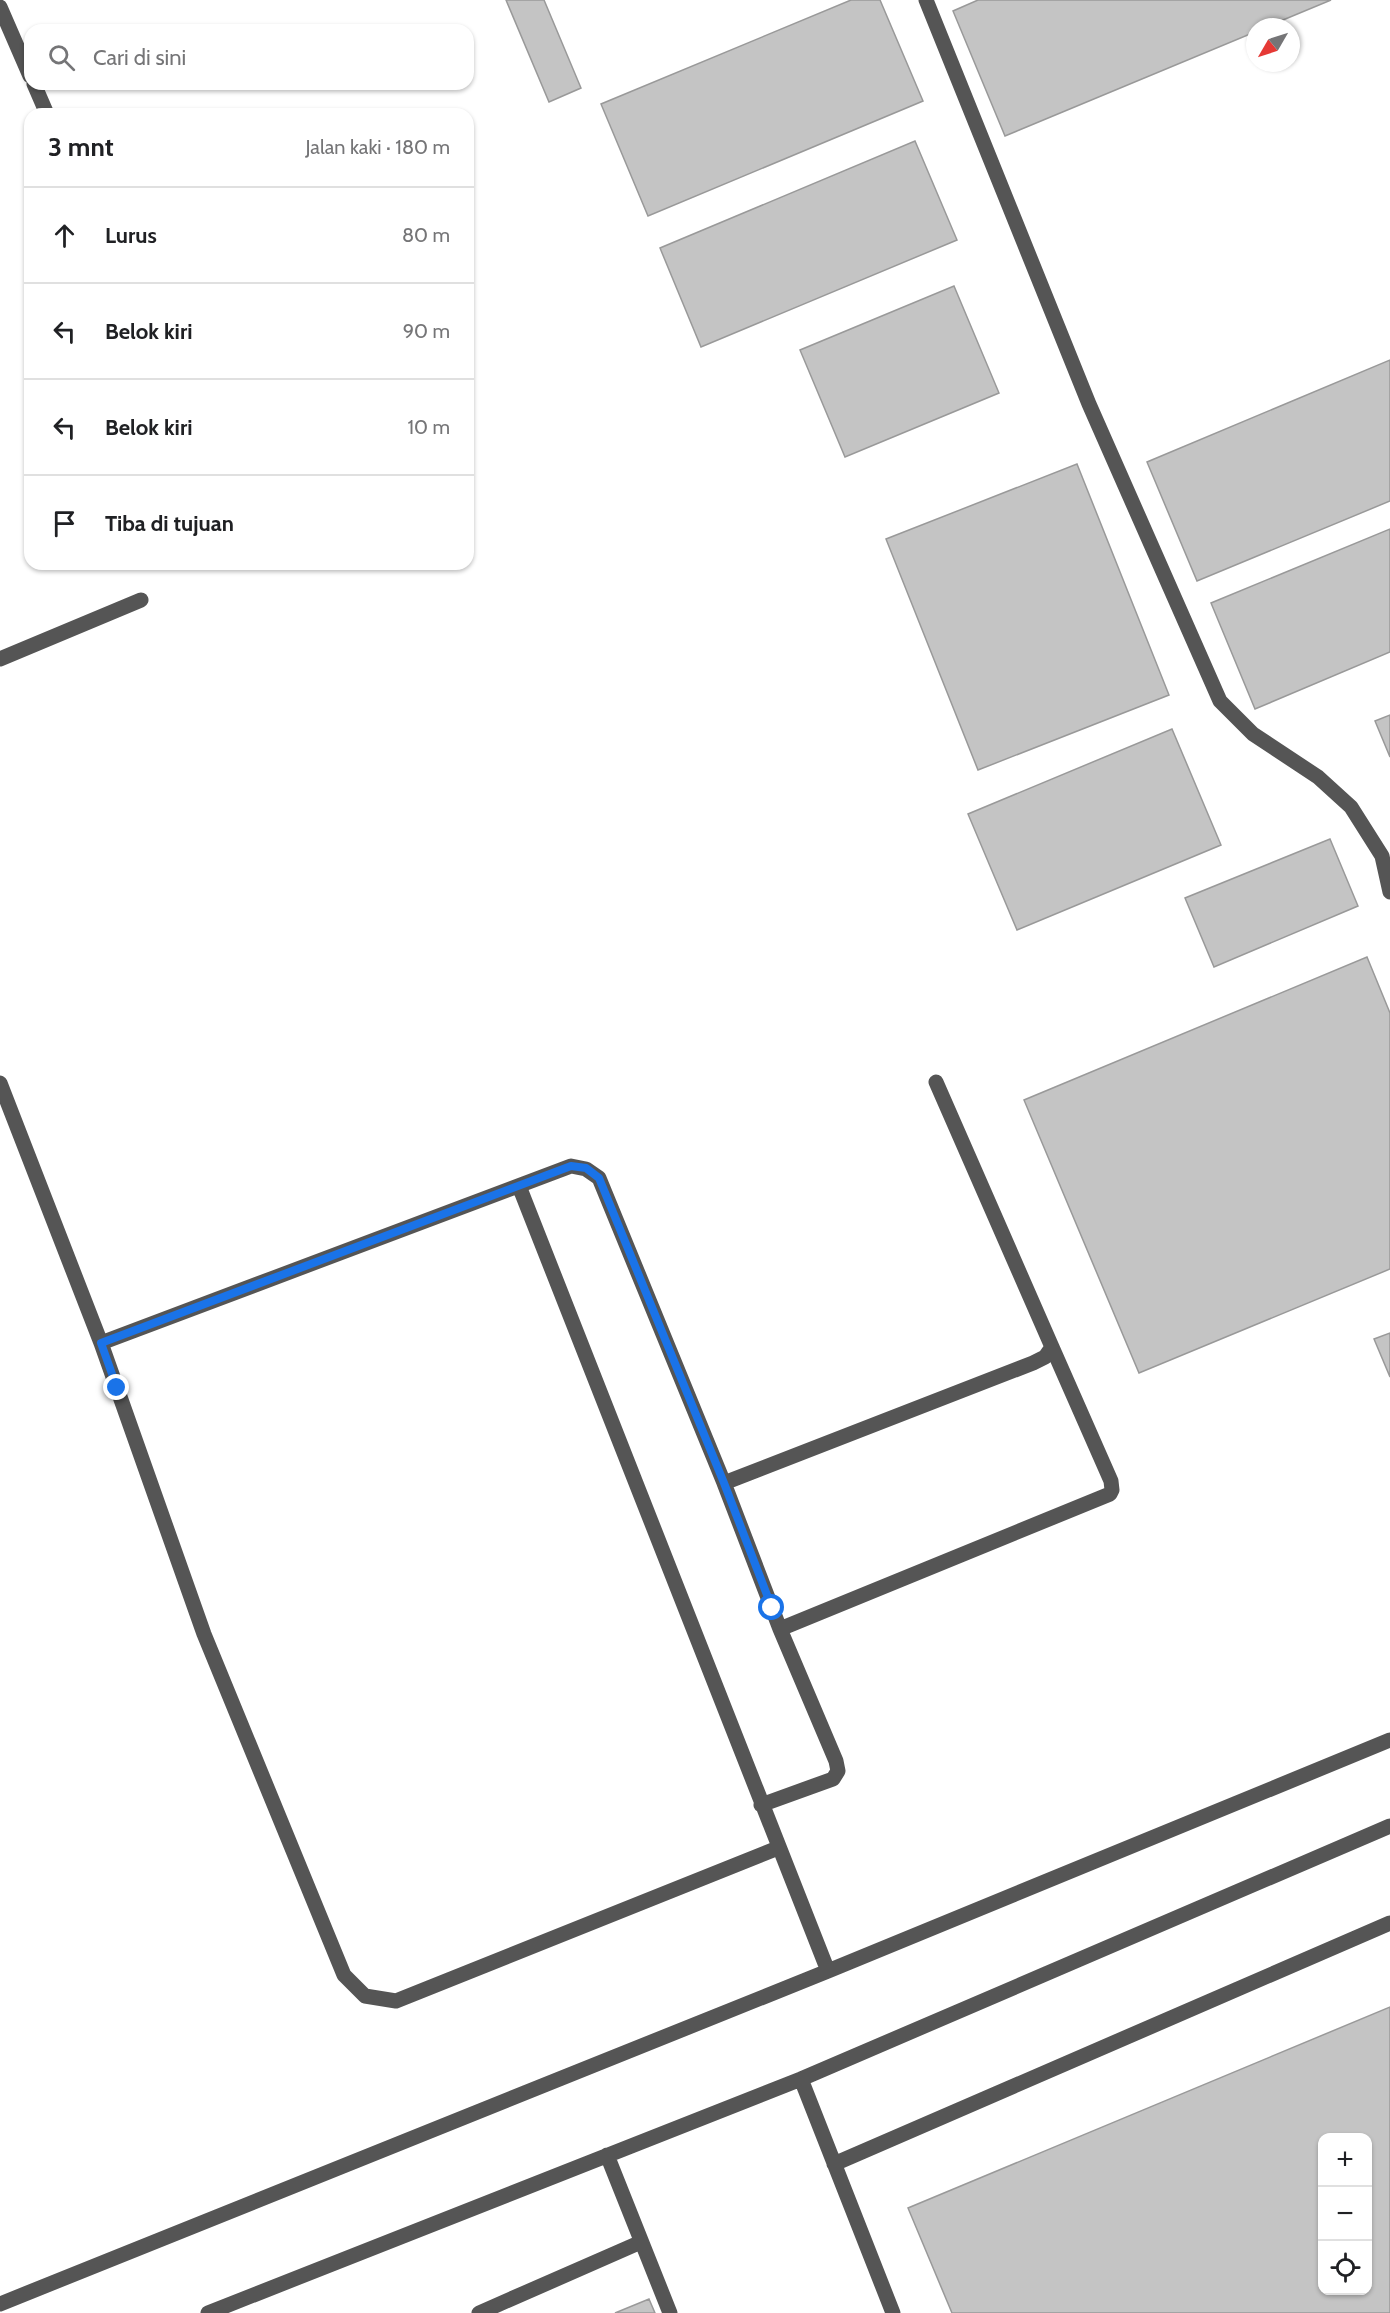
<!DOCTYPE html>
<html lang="id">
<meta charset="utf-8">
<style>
body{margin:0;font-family:Cabin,sans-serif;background:#f2f2f2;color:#202124}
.controls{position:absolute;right:18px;bottom:18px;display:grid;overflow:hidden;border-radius:12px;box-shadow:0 2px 4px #0004}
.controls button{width:54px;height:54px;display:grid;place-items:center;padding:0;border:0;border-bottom:2px solid #e0e0e0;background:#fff;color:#202124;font:30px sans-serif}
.compass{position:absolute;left:1246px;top:18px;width:54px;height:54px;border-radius:50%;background:#fff;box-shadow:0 2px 4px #0004;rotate:231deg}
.stop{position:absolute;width:18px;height:18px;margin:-14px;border:4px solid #1a73e8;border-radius:50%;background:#fff}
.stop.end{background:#1a73e8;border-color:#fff;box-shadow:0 2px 6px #0008}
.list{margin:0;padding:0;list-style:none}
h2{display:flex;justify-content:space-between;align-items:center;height:78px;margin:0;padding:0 24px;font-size:26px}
h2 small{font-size:20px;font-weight:400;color:#757577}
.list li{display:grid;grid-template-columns:39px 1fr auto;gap:18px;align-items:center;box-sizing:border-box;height:96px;padding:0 24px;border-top:2px solid #e0e0e0}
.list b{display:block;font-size:22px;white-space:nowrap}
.list em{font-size:20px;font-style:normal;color:#757577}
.icon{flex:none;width:33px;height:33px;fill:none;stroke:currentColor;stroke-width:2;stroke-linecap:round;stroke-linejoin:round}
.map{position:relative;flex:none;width:1390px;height:2313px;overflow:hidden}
.search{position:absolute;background:#fff;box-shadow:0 2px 4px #0004;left:24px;top:24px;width:450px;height:66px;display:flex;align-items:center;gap:15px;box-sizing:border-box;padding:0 21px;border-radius:18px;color:#757577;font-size:22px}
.panel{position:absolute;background:#fff;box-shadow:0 2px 4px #0004;left:24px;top:108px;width:450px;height:462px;border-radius:18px}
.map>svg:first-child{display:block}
.building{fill:#c4c4c4;stroke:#999;stroke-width:1.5;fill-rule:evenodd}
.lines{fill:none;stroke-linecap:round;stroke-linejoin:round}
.minor{stroke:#555;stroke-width:15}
.route{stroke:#1a73e8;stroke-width:8}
</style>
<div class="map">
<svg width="1390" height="2313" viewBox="0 0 1390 2313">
<rect width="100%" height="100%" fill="#fff"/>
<path class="building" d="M506,0H544L581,88L549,102Z
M851,0H880L923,101L648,216L601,104Z
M978,0H1331L1266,27H1255V32L1005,136L953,11Z
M915,141L957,240L701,347L660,248Z
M954,286L999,393L845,457L800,350Z
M1390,360V501L1197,581L1147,462Z
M1077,464L1169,695L978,770L886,539Z
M1390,529V652L1255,709L1211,603Z
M1390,715V757L1375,721Z
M1172,729L1221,845L1017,930L968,814Z
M1330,839L1358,906L1214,967L1185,898Z
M1367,957L1390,1013V1269L1139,1373L1024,1100Z
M1390,1333V1377L1374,1339Z
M1390,2007V2313H952L908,2208ZM1322,2138H1368V2290H1322Z
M649,2299L655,2313H615Z"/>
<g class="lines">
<path class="minor" d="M926,0L1089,404L1220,701L1253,734L1318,777L1351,807L1382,856L1390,892
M0,7L30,76
M34,84L47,114
M0,659L141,600
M0,1083L101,1343L204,1634L344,1975L365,1996L396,2001L778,1848
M519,1186L828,1971
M101,1343L571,1166L586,1169L599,1178L724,1483L780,1629L836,1761L838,1771L833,1779L761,1805
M724,1483L1033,1363L1045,1357L1052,1347L936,1082
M780,1629L1110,1494L1112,1490L1111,1481L1052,1347
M801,2079L893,2313
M607,2155L670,2313
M834,2164L1390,1923
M0,2304L828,1971L1390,1740
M208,2313L801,2079L1390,1826
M479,2313L641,2242"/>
</g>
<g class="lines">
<path class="route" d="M117,1388L101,1343L571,1166L586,1168L599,1178L724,1483L772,1608"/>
</g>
</svg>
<div class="controls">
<button>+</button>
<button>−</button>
<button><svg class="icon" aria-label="locate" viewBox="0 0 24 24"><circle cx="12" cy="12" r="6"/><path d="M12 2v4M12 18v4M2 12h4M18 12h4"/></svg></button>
</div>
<svg class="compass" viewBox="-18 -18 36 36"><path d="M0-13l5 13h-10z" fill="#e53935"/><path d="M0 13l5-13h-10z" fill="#757577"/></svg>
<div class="stop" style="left:772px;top:1608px"></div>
<div class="stop end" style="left:117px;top:1388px"></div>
<div class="search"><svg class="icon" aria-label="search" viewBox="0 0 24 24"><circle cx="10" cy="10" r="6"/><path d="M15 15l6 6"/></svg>Cari di sini</div>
<section class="panel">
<h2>3 mnt<small>Jalan kaki · 180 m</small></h2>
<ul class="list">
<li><svg class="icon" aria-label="ahead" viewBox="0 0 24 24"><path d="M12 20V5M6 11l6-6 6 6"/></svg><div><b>Lurus</b></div><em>80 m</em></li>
<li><svg class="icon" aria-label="left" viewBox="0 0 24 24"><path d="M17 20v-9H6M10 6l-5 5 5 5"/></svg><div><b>Belok kiri</b></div><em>90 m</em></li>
<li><svg class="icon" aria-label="left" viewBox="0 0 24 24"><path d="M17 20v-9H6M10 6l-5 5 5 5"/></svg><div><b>Belok kiri</b></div><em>10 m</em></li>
<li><svg class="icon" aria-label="arrive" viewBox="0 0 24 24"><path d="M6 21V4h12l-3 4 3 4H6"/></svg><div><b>Tiba di tujuan</b></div></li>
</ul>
</section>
</div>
